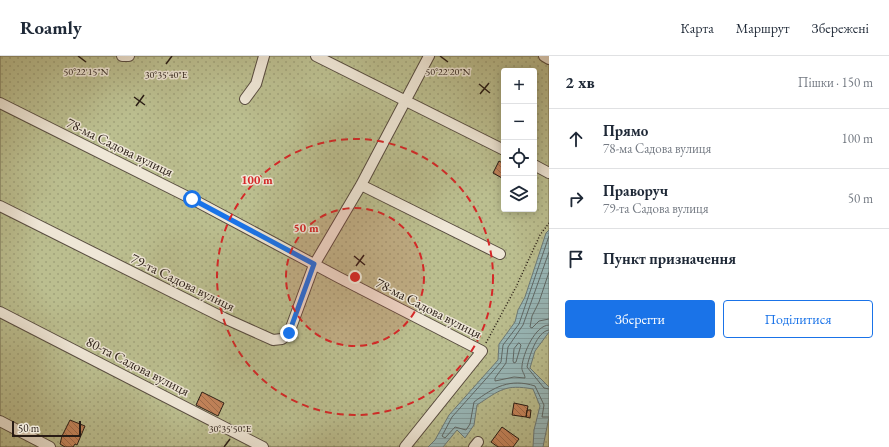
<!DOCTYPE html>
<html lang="uk">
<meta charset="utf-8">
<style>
body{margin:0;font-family:"EB Garamond",serif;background:#f2f2f3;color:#1f2937}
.controls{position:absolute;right:12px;top:12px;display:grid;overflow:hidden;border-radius:4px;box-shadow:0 2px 10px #0003}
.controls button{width:36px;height:36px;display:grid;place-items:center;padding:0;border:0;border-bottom:1px solid #e0e1e3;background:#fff;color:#1f2937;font:20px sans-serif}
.scale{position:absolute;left:12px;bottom:10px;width:69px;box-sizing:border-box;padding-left:4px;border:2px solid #281c15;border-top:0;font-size:11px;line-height:14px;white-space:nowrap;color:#281c15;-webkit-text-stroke:3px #efe7d7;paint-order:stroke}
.stop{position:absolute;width:12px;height:12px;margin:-9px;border:3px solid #1a73e8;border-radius:50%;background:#fff}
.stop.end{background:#1a73e8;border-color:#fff;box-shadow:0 1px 4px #0008}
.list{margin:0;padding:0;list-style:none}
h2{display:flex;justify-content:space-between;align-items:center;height:52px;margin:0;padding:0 16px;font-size:17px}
h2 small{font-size:13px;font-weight:400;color:#747a83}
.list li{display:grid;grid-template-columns:26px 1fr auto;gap:12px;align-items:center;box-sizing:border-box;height:60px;padding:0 16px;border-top:1px solid #e0e1e3}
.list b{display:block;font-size:15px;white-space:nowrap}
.list p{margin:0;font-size:13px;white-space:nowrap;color:#747a83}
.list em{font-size:13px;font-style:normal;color:#747a83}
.actions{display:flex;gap:8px;padding:12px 16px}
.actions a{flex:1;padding:9px 0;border:1px solid #1a73e8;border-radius:4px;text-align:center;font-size:14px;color:#1a73e8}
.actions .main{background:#1a73e8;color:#fff}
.icon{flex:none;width:22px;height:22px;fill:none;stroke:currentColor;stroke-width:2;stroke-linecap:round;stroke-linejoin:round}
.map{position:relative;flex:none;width:549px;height:391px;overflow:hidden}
header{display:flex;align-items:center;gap:24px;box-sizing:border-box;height:56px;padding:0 20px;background:#fff;border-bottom:1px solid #e0e1e3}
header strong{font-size:19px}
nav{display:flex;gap:22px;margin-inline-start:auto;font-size:14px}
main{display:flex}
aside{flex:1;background:#fff}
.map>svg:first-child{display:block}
.park{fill:url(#park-dots);stroke:#726d52;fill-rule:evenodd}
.water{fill:url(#water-rules);stroke:#6c7a78}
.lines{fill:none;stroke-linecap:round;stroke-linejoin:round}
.shore{stroke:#606a68;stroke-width:1}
.building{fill:url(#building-back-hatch);stroke:#281c15}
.minor-casing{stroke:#584c40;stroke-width:12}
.path{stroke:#281c15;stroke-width:1.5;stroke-dasharray:1 2;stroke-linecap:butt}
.minor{stroke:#efe7d7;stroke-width:10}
.route{stroke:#1a73e8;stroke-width:5}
.ticks{fill:none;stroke:#281c15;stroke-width:1.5}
.ring{fill:none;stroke:#d62828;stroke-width:2;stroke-dasharray:7 5}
.labels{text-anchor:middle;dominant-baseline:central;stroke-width:3;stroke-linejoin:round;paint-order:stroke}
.street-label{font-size:14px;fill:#281c15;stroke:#efe7d7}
.ticks-label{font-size:10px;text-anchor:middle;fill:#281c15;stroke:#efe7d7;stroke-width:3;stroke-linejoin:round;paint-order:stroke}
.centre{fill:#d62828;stroke:#efe7d7;stroke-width:2}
.ring-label{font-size:12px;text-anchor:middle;font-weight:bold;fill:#d62828;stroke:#efe7d7;stroke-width:3;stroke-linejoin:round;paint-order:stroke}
</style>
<header>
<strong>Roamly</strong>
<nav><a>Карта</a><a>Маршрут</a><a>Збережені</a></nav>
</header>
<main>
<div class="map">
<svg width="549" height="391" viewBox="0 0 549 391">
<defs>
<pattern id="park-dots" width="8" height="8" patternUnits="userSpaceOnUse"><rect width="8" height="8" fill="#bbbe8f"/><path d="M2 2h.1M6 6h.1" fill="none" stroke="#a1a37a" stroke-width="1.8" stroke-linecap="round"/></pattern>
<pattern id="water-rules" width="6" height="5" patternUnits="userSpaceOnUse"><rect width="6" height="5" fill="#99b9ba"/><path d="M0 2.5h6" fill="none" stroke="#849e9f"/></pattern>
<pattern id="building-back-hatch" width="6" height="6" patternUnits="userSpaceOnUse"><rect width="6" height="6" fill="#c5855c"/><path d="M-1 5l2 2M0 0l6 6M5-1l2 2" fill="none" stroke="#a06c4b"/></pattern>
</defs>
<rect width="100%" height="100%" fill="#e6dac1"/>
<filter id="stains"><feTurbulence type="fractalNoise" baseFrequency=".005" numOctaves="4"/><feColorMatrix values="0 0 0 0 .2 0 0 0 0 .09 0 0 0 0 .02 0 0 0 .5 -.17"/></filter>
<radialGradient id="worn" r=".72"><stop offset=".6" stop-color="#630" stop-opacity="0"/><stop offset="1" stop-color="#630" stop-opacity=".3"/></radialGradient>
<path class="park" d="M0,0H549V391H0ZM504,15H534V153H504Z"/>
<path class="water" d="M549,174V276L535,295L530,312L549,331V361L543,391H533L534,374L540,350L533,333C505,328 500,334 477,349L474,369L465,382L457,374L443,391H428L435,384L449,359L498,304L499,288L515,266L518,254L525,241L546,177Z"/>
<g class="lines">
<path class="shore" d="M549,180L519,268L503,289L501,306L452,361L442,380L445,382L455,371L466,374L470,368L474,346C494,331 510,322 535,330L544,349L542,361H549
M549,196L523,269L508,291L506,307L495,322V325L514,321L525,322C525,318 521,315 522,310C523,298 535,269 549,269
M549,216L539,246L532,260L530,271L532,272L539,265L549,263
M549,274C537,275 529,301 527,311L544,332L549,333
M519,287L521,289L516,306L514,307L513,305L514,293Z"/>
</g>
<path class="building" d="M499,105L504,108V117L502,122L493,117Z
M202,336L224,347L218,360L196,349Z
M514,347L528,350L526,361L512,359Z
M527,354H531L530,362L526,361Z
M70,364L85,370L77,389L75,388L73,391H65L60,388L62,380Z
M502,371L519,383L513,391H498L491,386Z"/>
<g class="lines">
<g class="minor-casing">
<path id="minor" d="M122,0H129
M316,0L504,94
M544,0L549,3
M245,43L256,28L264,0
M0,47L192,143L338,221L482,295L405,391
M534,109L549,117
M361,129L500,198
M0,150L224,262L273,284L282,283L289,277L314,209L361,129L429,0
M0,256L263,391
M0,365L50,391
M474,391L478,386"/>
</g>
<path class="path" d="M486,287L516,231L540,179L549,167"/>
<use href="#minor" class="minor"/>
</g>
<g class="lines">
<path class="route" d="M192,143L314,208L289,277"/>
</g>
<path class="ticks" d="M78,0L86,6M440,0L448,6M166,8L172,0M479,28L490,37M480,38L489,27M134,41L145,49M136,50L144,39M354,200L365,209M356,210L364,199M224,391L230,383"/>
<circle cx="355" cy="221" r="69" fill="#d62828" fill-opacity=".12"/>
<g class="ring">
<circle cx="355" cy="221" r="69"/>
<circle cx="355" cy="221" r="138"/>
</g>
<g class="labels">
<g class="street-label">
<text transform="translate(120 91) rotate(26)">78-ма Садова вулиця</text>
<text transform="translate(183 226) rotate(26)">79-та Садова вулиця</text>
<text transform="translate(429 252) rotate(27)">78-ма Садова вулиця</text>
<text transform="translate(138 310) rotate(27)">80-та Садова вулиця</text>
</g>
</g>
<g class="ticks-label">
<text x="86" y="19">50°22'15"N</text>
<text x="448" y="19">50°22'20"N</text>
<text x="166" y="22">30°35'40"E</text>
<text x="230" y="376">30°35'50"E</text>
</g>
<circle cx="355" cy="221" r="6" class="centre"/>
<g class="ring-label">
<text x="257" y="128">100 m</text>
<text x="306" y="176">50 m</text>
</g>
<rect width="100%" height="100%" filter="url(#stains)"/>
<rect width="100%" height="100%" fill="url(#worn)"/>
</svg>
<div class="controls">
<button>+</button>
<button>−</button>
<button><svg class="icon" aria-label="locate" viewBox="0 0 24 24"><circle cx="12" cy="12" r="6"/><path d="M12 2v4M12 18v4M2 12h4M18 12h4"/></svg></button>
<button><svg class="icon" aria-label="layers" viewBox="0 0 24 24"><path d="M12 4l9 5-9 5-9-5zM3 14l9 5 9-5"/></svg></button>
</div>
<div class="scale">50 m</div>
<div class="stop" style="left:192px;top:143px"></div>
<div class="stop end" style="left:289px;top:277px"></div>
</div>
<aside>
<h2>2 хв<small>Пішки · 150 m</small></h2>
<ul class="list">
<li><svg class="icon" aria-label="ahead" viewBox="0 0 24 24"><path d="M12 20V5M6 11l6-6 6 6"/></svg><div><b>Прямо</b><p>78-ма Садова вулиця</p></div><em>100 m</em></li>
<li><svg class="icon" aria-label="right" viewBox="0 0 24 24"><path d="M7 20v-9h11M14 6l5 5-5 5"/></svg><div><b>Праворуч</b><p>79-та Садова вулиця</p></div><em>50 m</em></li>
<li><svg class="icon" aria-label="arrive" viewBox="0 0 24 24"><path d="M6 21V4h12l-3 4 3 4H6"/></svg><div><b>Пункт призначення</b></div></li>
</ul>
<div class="actions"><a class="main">Зберегти</a><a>Поділитися</a></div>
</aside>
</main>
